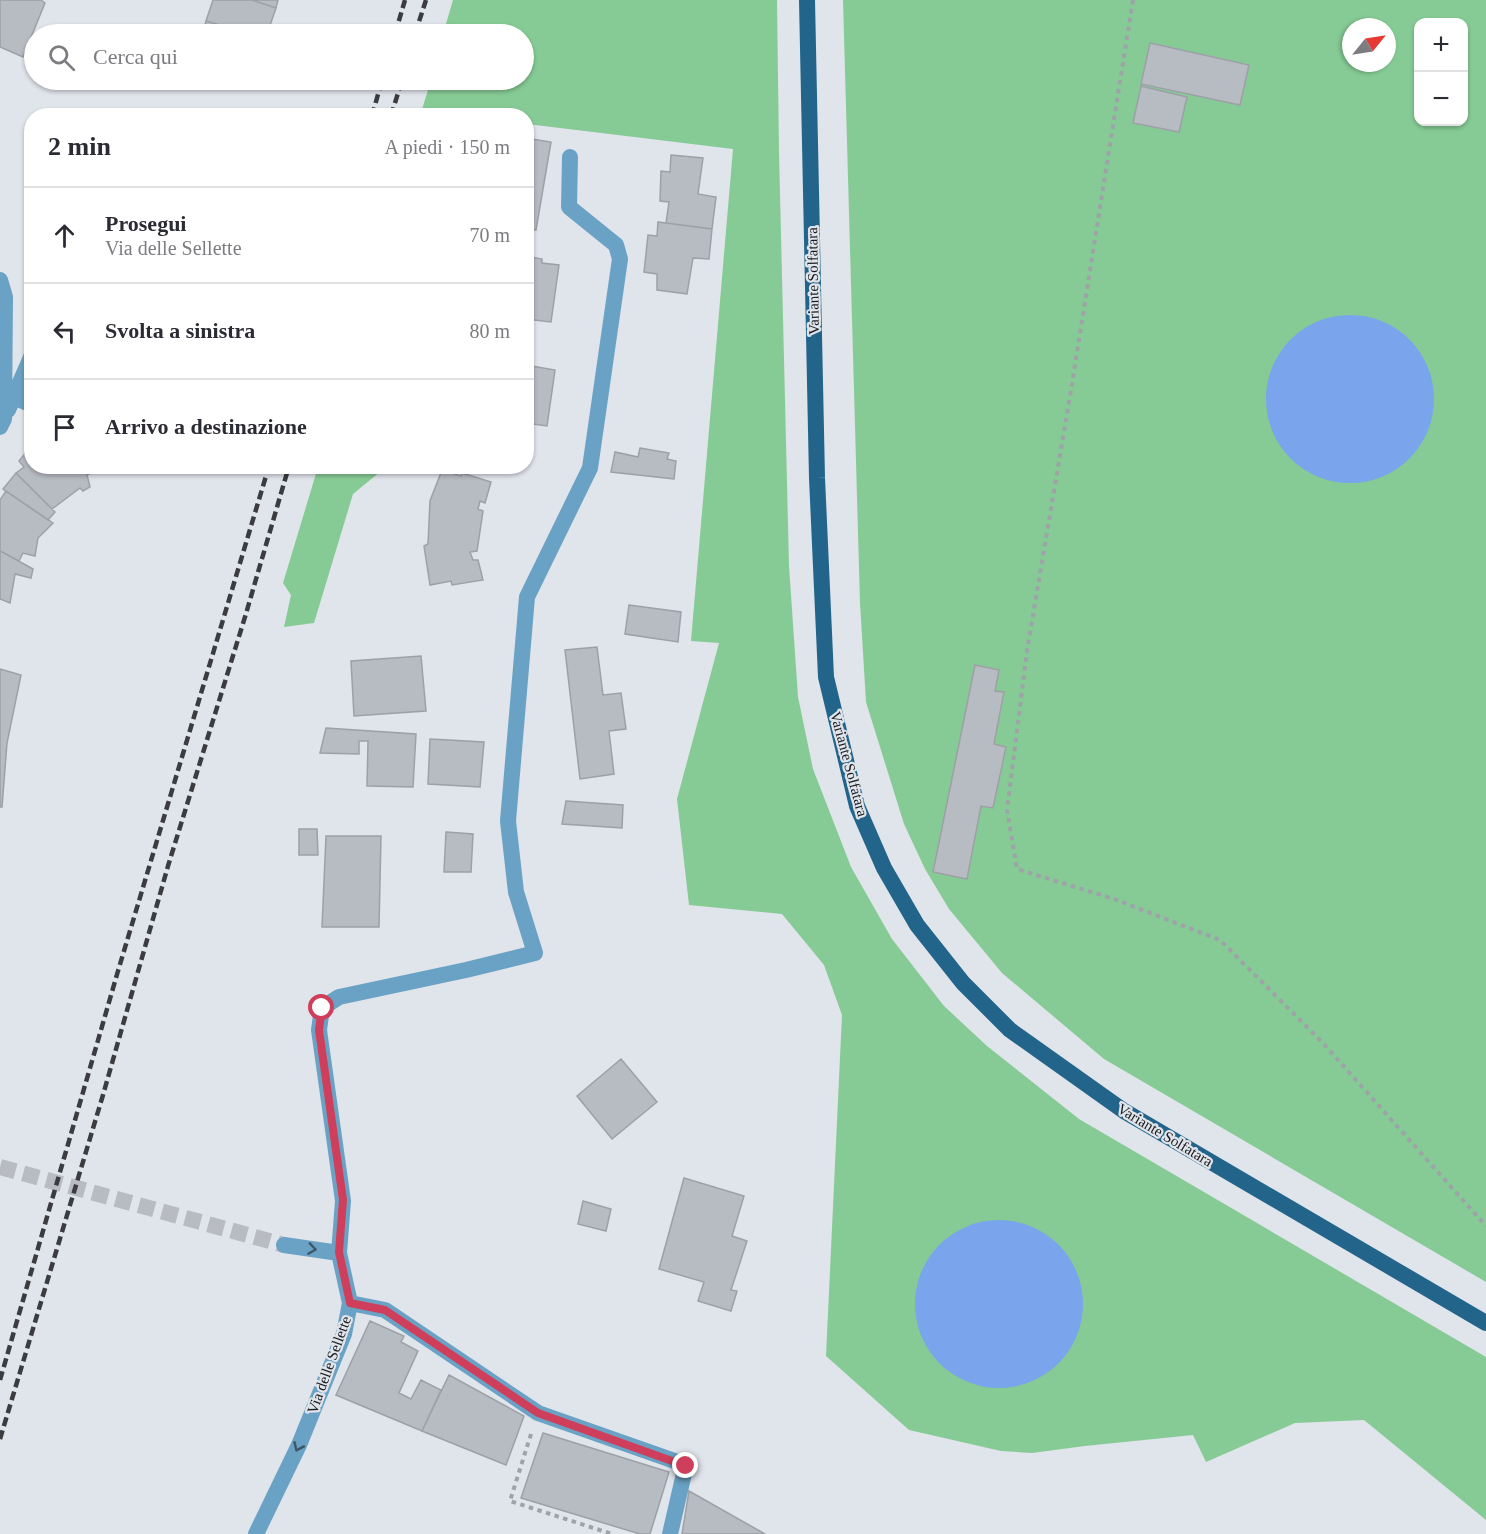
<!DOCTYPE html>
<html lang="it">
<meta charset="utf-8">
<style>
body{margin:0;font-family:Georgia,serif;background:#f2f2f3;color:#2b2b33}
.controls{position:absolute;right:18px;top:18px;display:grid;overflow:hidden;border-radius:12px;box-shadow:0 2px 4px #0004}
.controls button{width:54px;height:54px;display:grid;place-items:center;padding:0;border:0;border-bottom:2px solid #e1e1e2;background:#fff;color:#2b2b33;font:30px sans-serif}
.compass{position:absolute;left:1342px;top:18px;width:54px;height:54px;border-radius:50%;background:#fff;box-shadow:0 2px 4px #0004;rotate:60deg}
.stop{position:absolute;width:18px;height:18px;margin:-14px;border:4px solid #cf3f5b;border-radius:50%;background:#fff}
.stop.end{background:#cf3f5b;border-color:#fff;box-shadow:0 2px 6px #0008}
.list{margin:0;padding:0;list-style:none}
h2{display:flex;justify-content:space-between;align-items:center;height:78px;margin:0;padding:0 24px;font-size:26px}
h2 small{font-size:20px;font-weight:400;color:#7c7c81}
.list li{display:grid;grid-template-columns:39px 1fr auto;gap:18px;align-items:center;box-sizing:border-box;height:96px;padding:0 24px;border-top:2px solid #e1e1e2}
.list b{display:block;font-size:22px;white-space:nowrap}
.list p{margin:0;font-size:20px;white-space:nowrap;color:#7c7c81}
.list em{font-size:20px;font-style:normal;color:#7c7c81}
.icon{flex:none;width:33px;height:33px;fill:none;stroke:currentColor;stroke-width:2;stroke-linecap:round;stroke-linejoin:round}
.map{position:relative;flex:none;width:1486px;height:1534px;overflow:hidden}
.search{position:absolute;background:#fff;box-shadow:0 2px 4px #0004;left:24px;top:24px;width:510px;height:66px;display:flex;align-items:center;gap:15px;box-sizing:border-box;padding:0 21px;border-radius:33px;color:#7c7c81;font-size:22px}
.panel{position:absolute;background:#fff;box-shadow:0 2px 4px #0004;left:24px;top:108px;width:510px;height:366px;border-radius:24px}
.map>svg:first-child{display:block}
.green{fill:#86cb95;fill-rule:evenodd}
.water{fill:#7aa4eb}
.building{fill:#b7bbc2;stroke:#9da1a7;stroke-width:1.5}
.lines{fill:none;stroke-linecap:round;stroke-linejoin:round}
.minor-tunnel{stroke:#b8bcc2;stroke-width:16;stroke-dasharray:16 8;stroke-linecap:butt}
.path{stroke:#9fa2a8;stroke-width:4;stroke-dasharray:4.5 4.5;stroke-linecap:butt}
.minor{stroke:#6aa2c5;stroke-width:16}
.primary{stroke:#22648a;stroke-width:16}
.rail{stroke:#3b3c40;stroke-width:4.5;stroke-dasharray:9 4.5;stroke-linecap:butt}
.oneway{stroke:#3d5769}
.route{stroke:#cf3f5b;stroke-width:8}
.labels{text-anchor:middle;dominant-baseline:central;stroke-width:4.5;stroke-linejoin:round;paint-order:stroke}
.street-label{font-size:15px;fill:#191a1d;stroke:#e0e4eb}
</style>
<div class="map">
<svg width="1486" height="1534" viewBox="0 0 1486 1534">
<rect width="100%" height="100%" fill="#e0e4eb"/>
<path class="green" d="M453,0H777L779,152L789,566L798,697L813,769L851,867L892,939L944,1006L987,1046L1079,1119L1486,1357V1520L1364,1420L1295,1423L1206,1462L1193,1435L1085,1446L1032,1453L1001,1451L909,1430L826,1356L842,1015L824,965L782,914L689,905L677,799L719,643L691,641L733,149L527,124L526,116H420L431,80H524V34H443Z
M843,0H1486V1282L1104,1059L1002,973L949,909L925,869L904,824L866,702L860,603ZM1418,22H1464V122H1418ZM1351,27H1387V63H1351Z
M318,467H386L353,494L314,623L284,627L291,595L283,583Z"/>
<path class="water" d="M1266 399a84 84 0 1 1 168 0a84 84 0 1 1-168 0Z
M915 1304a84 84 0 1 1 168 0a84 84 0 1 1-168 0Z"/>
<path class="building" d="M0,0H41L45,3L23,57L0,47Z
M213,0H252L276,8L267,34H251L206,21Z
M252,0H278L276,8Z
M206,21L251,34H202Z
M1150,43L1249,65L1240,105L1141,84Z
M1141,86L1187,97L1179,132L1133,123Z
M526,138L551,142L536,230L526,228Z
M671,155L703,158L698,194L716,197L712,229L666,223L669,202L660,201L661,171L670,172Z
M658,222L712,229L709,259L693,258L687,294L657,290V274L644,272L648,235L657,236Z
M526,256L542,259V263L559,265L551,322L526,319Z
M526,365L555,370L547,426L526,423Z
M640,448L669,453L667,459L676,461L674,479L611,472L615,452L638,457Z
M28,450L32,453V466H78L87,475L90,487L83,491L80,488L52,509L16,473L24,467L19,461Z
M78,466H104L87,475Z
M442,470L461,476L462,473L491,482L485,503L480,501L478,509L483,511L477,551L470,552L473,560H478L483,580L452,585L451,581L430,585L424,546L428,544L430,501Z
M16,473L55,512L48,520L3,489Z
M6,491L53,523L38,538L35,556L23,553L19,561L0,551V500Z
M0,551L33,569L31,578L15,574L10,603L0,599Z
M629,605L681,612L678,642L625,634Z
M597,647L603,695L621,693L626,729L609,731L614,774L580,779L565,650Z
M421,656L426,711L354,716L351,661Z
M975,665L999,670L995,691L1004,692L994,744L1006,747L993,808L981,806L967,879L933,872Z
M0,669L21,675L7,743L2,807H0Z
M326,728L416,734L413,787L367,786L368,741H359V754L320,753Z
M430,739L484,742L480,787L428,784Z
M566,801L623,805L622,828L562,824Z
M299,829H317L318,855H299Z
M446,832L473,834L471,872H444Z
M326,836H381L379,927H322Z
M621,1059L657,1102L612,1139L577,1096Z
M684,1178L744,1196L732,1236L747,1241L731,1290L737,1291L731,1311L698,1301L704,1282L659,1269Z
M583,1201L611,1209L606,1231L578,1224Z
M370,1321L404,1336L401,1342L418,1351L399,1393L411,1399L421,1380L441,1390L422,1431L336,1395Z
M449,1375L524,1416L506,1465L422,1431Z
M543,1433L669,1472L650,1534H640L521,1498Z
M689,1491L765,1534H682Z"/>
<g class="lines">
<path class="minor-tunnel" d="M0,1167L284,1245"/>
<path class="path" d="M1133,0L1071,390L1027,651L1007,810L1017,869L1114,899L1220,940L1323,1043L1486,1226
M531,1434L510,1501L612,1534"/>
<path class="minor" d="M0,280L5,297L4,419L0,427
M13,397L32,405
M8,410L32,355
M284,1245L339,1253
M350,1303L385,1310L538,1413L686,1465L670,1534
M256,1534L299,1445L344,1334L350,1303L339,1253L343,1201L319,1030L322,1008L339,997L466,970L535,953L516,892L508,821L527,597L590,468L620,259L616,245L569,207L570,157"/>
<path class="primary" d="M807,0L817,478L826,677L857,806L884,868L917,925L963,983L1010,1030L1124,1111L1486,1323"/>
<path class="rail" d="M395,34L405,0
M415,34L426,0
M372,116L382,80
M391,116L402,80
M0,1380L118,971L269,466
M0,1439L103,1095L168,866L245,617L289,466"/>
</g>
<defs><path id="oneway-chevron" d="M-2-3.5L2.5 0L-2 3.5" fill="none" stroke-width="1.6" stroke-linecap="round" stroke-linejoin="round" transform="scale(1.5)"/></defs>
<g class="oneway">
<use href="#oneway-chevron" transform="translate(312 1249) rotate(8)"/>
<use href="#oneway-chevron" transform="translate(298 1447) rotate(114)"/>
</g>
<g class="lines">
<path class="route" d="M322,1008L319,1030L343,1200L339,1252L350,1303L385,1310L538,1413L686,1466"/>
</g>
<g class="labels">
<g class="street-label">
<text transform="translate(813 281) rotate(-91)">Variante Solfatara</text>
<text transform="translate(849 764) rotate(75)">Variante Solfatara</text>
<text transform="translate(1165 1135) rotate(31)">Variante Solfatara</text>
<text transform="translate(329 1365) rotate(-70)">Via delle Sellette</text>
</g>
</g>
</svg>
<div class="controls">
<button>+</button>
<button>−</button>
</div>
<svg class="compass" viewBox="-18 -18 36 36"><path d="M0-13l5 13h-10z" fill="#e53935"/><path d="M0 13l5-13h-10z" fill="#7c7c81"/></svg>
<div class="stop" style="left:322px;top:1008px"></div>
<div class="stop end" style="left:686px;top:1466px"></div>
<div class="search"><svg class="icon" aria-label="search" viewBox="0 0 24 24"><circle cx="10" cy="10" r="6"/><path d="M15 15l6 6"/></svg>Cerca qui</div>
<section class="panel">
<h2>2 min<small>A piedi · 150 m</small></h2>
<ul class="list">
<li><svg class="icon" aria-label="ahead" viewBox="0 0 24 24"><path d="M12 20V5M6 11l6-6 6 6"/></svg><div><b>Prosegui</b><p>Via delle Sellette</p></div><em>70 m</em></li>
<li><svg class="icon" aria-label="left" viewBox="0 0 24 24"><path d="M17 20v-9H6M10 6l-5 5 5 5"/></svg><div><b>Svolta a sinistra</b></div><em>80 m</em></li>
<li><svg class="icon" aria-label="arrive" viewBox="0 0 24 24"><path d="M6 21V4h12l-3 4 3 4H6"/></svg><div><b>Arrivo a destinazione</b></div></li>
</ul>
</section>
</div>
